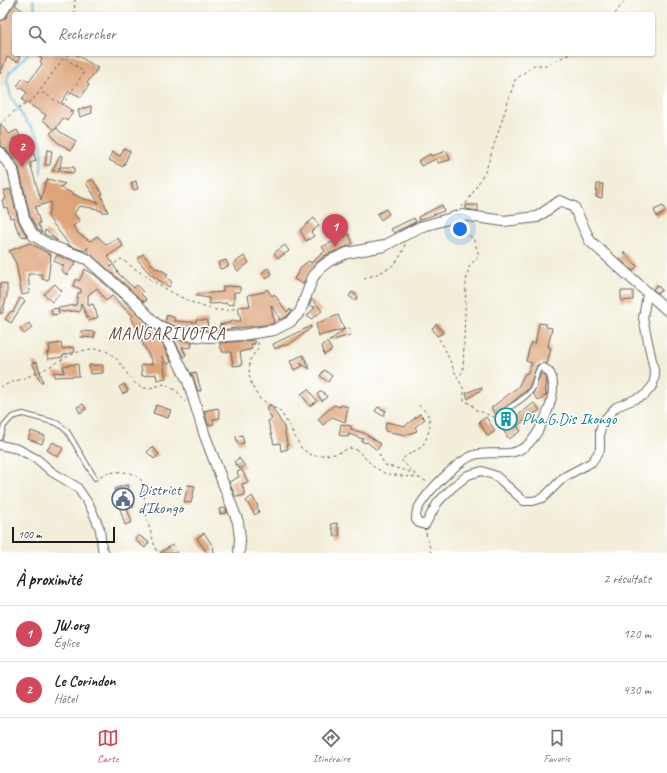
<!DOCTYPE html>
<html lang="fr">
<meta charset="utf-8">
<style>
body{margin:0;font-family:Caveat,sans-serif;background:#f2f2f2;color:#222}
.scale{position:absolute;left:12px;bottom:10px;width:103px;box-sizing:border-box;padding-left:4px;border:2px solid #1c1c1c;border-top:0;font-size:11px;line-height:14px;white-space:nowrap;color:#1c1c1c;-webkit-text-stroke:3px #fff;paint-order:stroke}
.you{position:absolute;left:460px;top:229px;width:14px;height:14px;margin:-10px;border:3px solid #fff;border-radius:50%;background:#1a73e8;box-shadow:0 0 0 6px #1a73e833}
.badge{display:grid;place-items:center;width:26px;height:26px;border-radius:50%;background:#d1495b;color:#fff;font-size:13px;font-weight:700}
.pin{position:absolute;translate:-50% -33px;filter:drop-shadow(0 1px 2px #0008)}
.pin::after{content:'';position:absolute;top:21px;width:14px;height:12px;background:inherit;clip-path:polygon(0 0,100% 0,50% 100%)}
.list{margin:0;padding:0;list-style:none}
h2{display:flex;justify-content:space-between;align-items:center;height:52px;margin:0;padding:0 16px;font-size:17px}
h2 small{font-size:13px;font-weight:400;color:#767676}
.list li{display:grid;grid-template-columns:26px 1fr auto;gap:12px;align-items:center;box-sizing:border-box;height:56px;padding:0 16px;border-top:1px solid #e0e0e0}
.list b{display:block;font-size:15px;white-space:nowrap}
.list p{margin:0;font-size:13px;white-space:nowrap;color:#767676}
.list em{font-size:13px;font-style:normal;color:#767676}
.icon{flex:none;width:22px;height:22px;fill:none;stroke:currentColor;stroke-width:2;stroke-linecap:round;stroke-linejoin:round}
.map{position:relative;flex:none;width:667px;height:553px;overflow:hidden}
.search{position:absolute;background:#fff;box-shadow:0 1px 3px #0004;left:12px;right:12px;top:12px;height:44px;display:flex;align-items:center;gap:10px;box-sizing:border-box;padding:0 14px;border-radius:4px;color:#767676;font-size:15px}
.sheet{height:164px;background:#fff}
nav{display:flex;justify-content:space-around;align-items:center;box-sizing:border-box;height:56px;border-top:1px solid #e0e0e0;background:#fff;font-size:11px;color:#767676}
nav a{display:grid;justify-items:center;gap:2px}
nav .on{color:#d1495b}
.map>svg:first-child{display:block}
.built{fill:#f1d5bd}
.lines{fill:none;stroke-linecap:round;stroke-linejoin:round}
.stream{stroke:#52abcf;stroke-width:2}
.building{fill:#dda379}
.service-casing{stroke:#67665e;stroke-width:6}
.minor-casing{stroke:#67665e;stroke-width:10}
.tertiary-casing{stroke:#67665e;stroke-width:12}
.path{stroke:#67665e;stroke-width:1;stroke-dasharray:3 3;stroke-linecap:butt}
.service{stroke:#fff;stroke-width:4}
.minor{stroke:#fff;stroke-width:8}
.tertiary{stroke:#fff;stroke-width:10}
.labels{text-anchor:middle;dominant-baseline:central;stroke-width:3;stroke-linejoin:round;paint-order:stroke}
.culture-label{font-size:16px;fill:#0d838f;stroke:#fff;text-anchor:start}
.service-label{font-size:16px;fill:#4e5e75;stroke:#fff;text-anchor:start}
.neighbourhood-label{font-size:17px;letter-spacing:1px;fill:#604b3d;stroke:#fff}
</style>
<div class="map">
<svg width="667" height="553" viewBox="0 0 667 553">
<rect width="100%" height="100%" fill="#fff"/>
<filter id="ink" filterUnits="userSpaceOnUse"><feTurbulence type="fractalNoise" baseFrequency=".025" numOctaves="2"/><feDisplacementMap in="SourceGraphic" scale="8" xChannelSelector="R" yChannelSelector="G"/><feConvolveMatrix kernelMatrix="1 2 1 2 8 2 1 2 1" color-interpolation-filters="sRGB"/></filter>
<filter id="wash" filterUnits="userSpaceOnUse"><feTurbulence type="fractalNoise" baseFrequency=".012" numOctaves="4" result="noise"/><feDisplacementMap in="SourceGraphic" scale="16" xChannelSelector="R" yChannelSelector="G"/><feGaussianBlur stdDeviation="0.9" result="paint"/><feColorMatrix in="noise" values="0 0 0 0 0 0 0 0 0 0 0 0 0 0 0 0 0 1.4 0 .05"/><feComposite in="paint" operator="in"/></filter>
<g filter="url(#wash)">
<rect width="100%" height="100%" fill="#f3eeda"/>
<path class="built" d="M0,54L14,61L3,83L4,85L0,87Z"/>
<g class="lines">
<path class="stream" d="M33,0L36,14
M28,54L9,73L7,82L11,96L23,117L38,135L42,145L41,173"/>
</g>
<g id="blocks">
<path class="building" d="M16,0H18L15,5L28,14H14V54L20,57L18,62L7,57L0,74V21L5,19Z
M36,54H63L67,56L68,54H75L98,68L87,83L89,85L81,97L69,91L61,103L71,110L70,112L74,111L67,121L63,118L55,130L43,120L46,115L22,100L27,92L17,86L23,78L29,82L42,64L40,62L42,59Z
M91,106L92,113L80,117L78,110Z
M0,124L9,134L17,130L20,136L12,139L20,149L34,154L36,161L30,163L41,200L45,183L48,179L65,184L60,187L81,198L99,203L86,183L92,179L103,194L101,195L108,212H102L101,210L99,211L98,209L79,206L74,214L80,221L73,226L79,234L90,241L97,236L107,245L118,238L123,246L108,256L119,274L134,288L137,285L143,292L141,294L147,300L144,302L89,253L87,250L88,247L85,251L70,246L48,217L51,202L35,207L40,223L38,224L42,233L38,230L30,216L19,168L5,148L0,146Z
M57,128L60,132L76,141L71,150L57,142L50,133Z
M124,148L130,151L123,167L109,160L112,152L120,156Z
M47,150L52,151L50,165H45Z
M447,151L450,160L438,163L436,159L421,166L418,161L430,154L431,156Z
M60,155L62,156L60,167H74V173L63,172L59,167V171H52Z
M136,181L138,189L133,190L131,183Z
M597,184H603L602,198L596,197Z
M10,189L18,220L27,237L22,236L17,229L13,217L10,218L7,207L4,208L2,200L6,199L4,191Z
M442,205L444,211L419,220L418,217Z
M466,205H478V211L466,209Z
M663,206L666,212L657,217L654,210Z
M386,209L389,214L381,220L377,214Z
M314,218L319,226L311,232L314,236L306,241L300,230Z
M414,218L416,222L394,233L391,229Z
M45,230L49,233L58,241L44,234Z
M349,234L353,244L326,255L316,263L308,273L303,284L294,279L302,266L309,261L311,263L325,251L322,247Z
M30,243L51,255L48,280L42,279V274H28L30,293L22,295L16,263L9,251Z
M285,245L289,251L278,258L274,253Z
M624,252L637,266L633,271L619,258Z
M143,254L156,269L157,268L168,274L166,277L172,282L169,287L150,274L137,259Z
M57,255L67,260V259L76,262L67,275L61,270L64,266L54,261Z
M244,256L249,263L238,271L233,264Z
M226,260L229,266L220,269L218,263Z
M268,268L272,274L266,279L262,273Z
M85,269L95,275L156,331L171,362L167,364L162,356L166,378L157,380L156,374L142,376L141,365L153,364L141,340L152,335L145,324L137,328L131,318L133,316L112,296L106,301L97,288L88,295V306L93,304L98,317L89,321L81,303L80,312L74,311L62,312L58,308L76,305L78,293H81V289L73,286L76,279L79,281Z
M0,283L7,284V295L2,314L0,313Z
M55,284L62,291L52,302L44,294Z
M657,285L662,290L658,293L653,289Z
M228,286L240,287V292H234V304L227,305V303L209,304V298L196,296L197,294L223,292V287Z
M267,289L272,296L274,294L287,312L290,309L292,311L286,317L278,320L280,319L271,305L274,323L272,324L220,330L219,325L230,323V321H241L238,307L250,306L248,295L264,292Z
M621,291H633V300L621,301Z
M352,292L358,296L355,301L349,296Z
M20,298L25,301L11,323L5,319L11,311L13,312Z
M312,299L322,311L311,319L307,316L315,307L309,305Z
M58,308L59,314L52,315L51,309Z
M167,315L175,318L174,321L189,322H196V320H208L207,330L183,329L165,322Z
M338,315L344,329L319,336L316,324Z
M29,323L32,328L24,334L20,329Z
M539,323L546,324V327L552,328L548,347L551,348L547,364L543,363L537,365L528,389L504,409L513,419L534,403L540,410L517,426L521,431L509,439L503,430L506,428L491,408L518,387L525,373L527,374L532,363L526,361L531,342L535,344Z
M437,324L443,333L437,336L432,328Z
M311,326V328L294,341L285,346L284,345L275,349L273,344Z
M349,328L351,335L329,341L345,329Z
M81,331L95,332L94,338L80,337Z
M174,339L192,342L191,348L182,347L186,355L183,357Z
M254,340L255,344H251L252,349L240,352L242,365L233,366L231,352H222V348H220V343Z
M327,342L332,350L324,355L322,345Z
M61,343L62,349L73,347L75,352L63,355V357L48,359L47,352H50L49,345Z
M303,355L310,369L300,363L303,366L294,370L290,361Z
M37,362L43,382H41L32,363Z
M78,364L79,376L54,377V372L64,373L63,366Z
M89,365H103V373L90,374Z
M324,370L332,376L328,382L320,376Z
M196,372L201,391H198L191,373Z
M541,373L546,377L547,383L545,391L547,394L539,401L533,394Z
M124,384L128,391L123,394L119,387Z
M481,387L482,389L468,399L466,393Z
M308,389L317,401L310,406L301,394Z
M322,391L327,397L322,401L317,394Z
M83,404L86,409L80,413L77,407Z
M156,405L171,410L168,418L153,413Z
M271,405L284,427L288,449L281,451L280,443L274,444L268,421L272,419L266,408Z
M334,405L340,407L341,405L348,407L345,422L332,417L323,425L318,419Z
M378,407L386,411L383,416L375,411Z
M218,408L220,418L213,419L214,424L208,425L204,411Z
M420,414L425,419L415,427L417,431L405,435L385,431L386,422L405,426Z
M486,417L495,431L488,436L479,422Z
M341,424L351,426V429L364,433L381,444L377,450L367,442L366,443L361,441L363,439L349,434L348,437L339,435Z
M31,431L45,436L42,444L28,439Z
M242,435L244,443L238,444L236,437Z
M53,442L63,448L58,457L47,450Z
M152,447L159,454L154,459L147,452Z
M239,458L245,466L240,469L234,462Z
M242,470L248,482L242,484L245,495L236,497L229,482L239,477L237,472Z
M127,485L134,507L127,509L132,522L125,525L114,489Z
M188,485L195,486L191,503L184,502Z
M252,496L258,506L257,507L259,512L255,515L246,501Z
M226,508L227,513L220,514L219,509Z
M337,523L340,535L335,537L331,524Z
M204,533L213,546L214,553H207L197,538Z
M138,535L149,542L145,548L135,540Z
M172,545L177,553H160Z"/>
</g>
</g>
<g filter="url(#ink)">
<use href="#blocks" fill-opacity="0" stroke="#67665e" stroke-width="1"/>
<g class="lines">
<g class="service-casing">
<path id="service" d="M507,409C515,404 528,397 533,388C536,381 535,374 540,367L544,368
M0,438L4,426L12,417L23,414L57,423L67,431L95,478"/>
</g>
<g class="minor-casing">
<path id="minor" d="M544,368C567,379 541,435 526,446C510,458 497,451 479,454C461,456 424,494 417,511C416,513 416,517 416,520L419,523L425,525L438,502L454,486L468,475L482,471L496,476L524,501H533L543,498L564,477L592,462L600,450V431L604,420L616,407L645,395L653,385L655,375L643,318L647,294
M0,445L18,449L37,459L52,472L77,487L90,506L100,529L102,548L105,553"/>
</g>
<g class="tertiary-casing">
<path id="tertiary" d="M0,15L10,0
M0,152L13,170L24,218L33,235L49,245L87,259L136,303L154,322L161,327L182,335L210,337L242,335L274,330L290,322L300,312L313,277L320,268L329,261L347,253L384,246L420,227L462,215L504,221L537,217L560,201L574,207L590,241L667,310
M161,327L188,381L205,436L238,522L240,538L239,553"/>
</g>
<path class="path" d="M74,14L75,0
M615,14L625,0
M0,125C5,120 9,115 15,111C25,104 33,102 40,91L64,57L84,72L63,105L40,91
M461,207L468,201L486,170L515,80L534,65H546L570,54
M465,224L461,232L473,238L479,255L469,267L466,282L463,372L457,377L464,390V401L472,404L474,409L494,417L502,413
M110,267L121,259C146,276 208,323 238,307
M364,279C384,271 399,268 405,244
M439,339L444,347L457,377
M258,342V348L250,360L249,375L252,386L259,398L281,412L302,449L313,456L336,454L350,448L357,450L374,467L386,474L419,478L428,482
M0,387C12,382 25,378 37,373C55,365 76,348 96,349C123,350 125,384 144,388C150,389 159,385 165,384L177,391L185,402
M419,405C421,408 426,411 428,415C433,423 427,442 420,448C413,452 407,455 401,460L419,478
M379,454L385,465L414,473
M100,476C114,470 135,469 143,483L147,520L157,553
M426,533L431,553"/>
<use href="#service" class="service"/>
<use href="#minor" class="minor"/>
<use href="#tertiary" class="tertiary"/>
</g>
</g>
<defs>
<g id="building-ring" transform="scale(1.15)"><circle r="9.5" fill="#fff" stroke="#0f9aa8" stroke-width="1.5"/><path d="M-4-6H4V6H1V3H-1V6H-4ZM-2.5-4.3h1.7v1.8h-1.7ZM.8-4.3h1.7v1.8H.8ZM-2.5-1h1.7V.8h-1.7ZM.8-1h1.7V.8H.8Z" fill="#0f9aa8"/></g>
<g id="civic-ring" transform="scale(1.15)"><circle r="9.5" fill="#fff" stroke="#5c6f8a" stroke-width="1.5"/><path d="M-.6-6.5H3V-4.5H.6V-3L4-1V1h2V6H-6V1h2V-1L-.6-3ZM-1.2 2.5V6h2.4V2.5Z" fill="#5c6f8a"/></g>
</defs>
<g fill-rule="evenodd">
<use href="#building-ring" x="506" y="419"/>
<use href="#civic-ring" x="123" y="499"/>
</g>
<g class="labels">
<g class="culture-label">
<text x="522" y="419">Pha.G.Dis Ikongo</text>
</g>
<g class="service-label">
<text x="138" y="490">District<tspan x="138" dy="18">d'Ikongo</tspan></text>
</g>
<g class="neighbourhood-label">
<text x="167" y="333">MANGARIVOTRA</text>
</g>
</g>
</svg>
<div class="scale">100 m</div>
<div class="you"></div>
<div class="pin badge" style="left:335px;top:247px">1</div>
<div class="pin badge" style="left:22px;top:167px">2</div>
<div class="search"><svg class="icon" aria-label="search" viewBox="0 0 24 24"><circle cx="10" cy="10" r="6"/><path d="M15 15l6 6"/></svg>Rechercher</div>
</div>
<section class="sheet">
<h2>À proximité<small>2 résultats</small></h2>
<ul class="list">
<li><span class="badge">1</span><div><b>JW.org</b><p>Église</p></div><em>120 m</em></li>
<li><span class="badge">2</span><div><b>Le Corindon</b><p>Hôtel</p></div><em>430 m</em></li>
</ul>
</section>
<nav>
<a class="on"><svg class="icon" aria-label="map" viewBox="0 0 24 24"><path d="M3 6l6-2 6 2 6-2v14l-6 2-6-2-6 2zM9 4v14M15 6v14"/></svg>Carte</a>
<a><svg class="icon" aria-label="directions" viewBox="0 0 24 24"><path d="M12 3l9 9-9 9-9-9zM9 14v-3h6M13 9l2 2-2 2"/></svg>Itinéraire</a>
<a><svg class="icon" aria-label="saved" viewBox="0 0 24 24"><path d="M7 4h10v16l-5-4-5 4z"/></svg>Favoris</a>
</nav>
